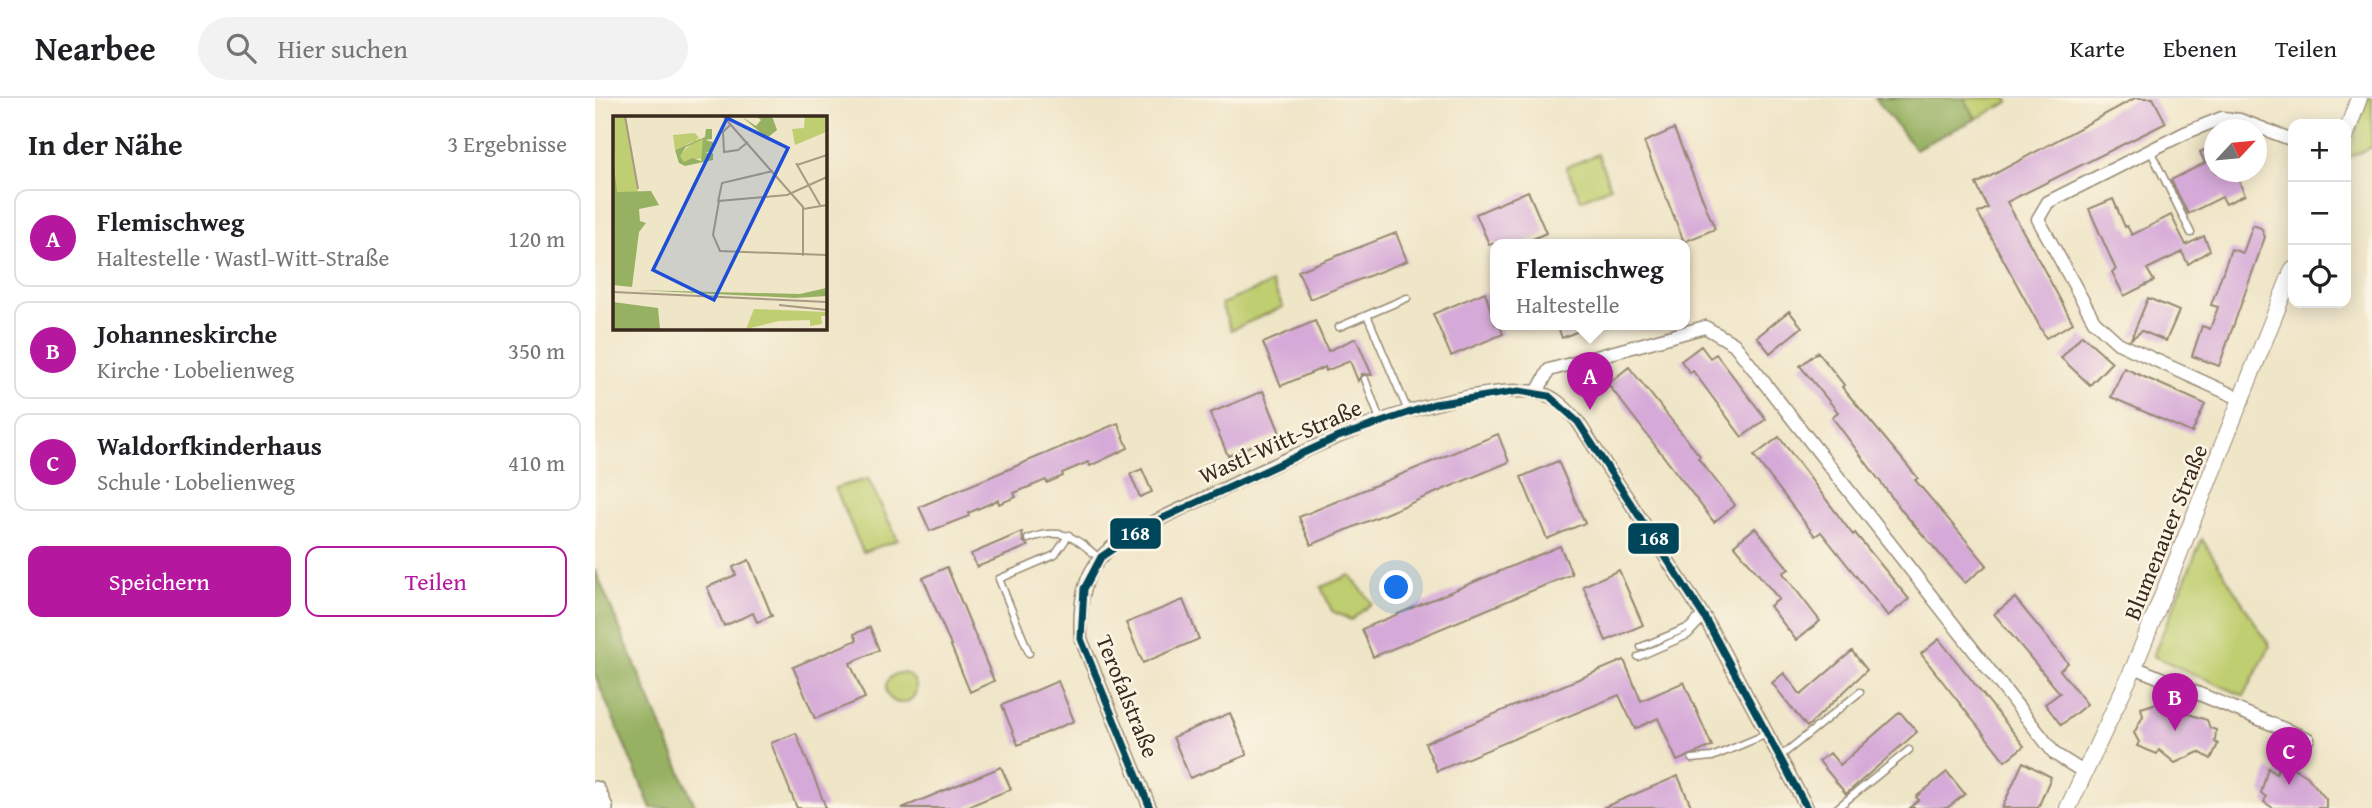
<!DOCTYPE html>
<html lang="de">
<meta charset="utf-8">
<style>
body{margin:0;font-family:"Gentium Book Plus",serif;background:#f2f2f2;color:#202124}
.controls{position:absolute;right:21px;top:21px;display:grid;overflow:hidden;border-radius:14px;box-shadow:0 4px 18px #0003}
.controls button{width:63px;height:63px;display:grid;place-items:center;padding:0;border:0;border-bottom:2px solid #e0e0e0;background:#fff;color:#202124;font:35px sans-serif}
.compass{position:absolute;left:1609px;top:21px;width:63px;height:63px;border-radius:50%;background:#fff;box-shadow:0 4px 18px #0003;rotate:64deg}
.you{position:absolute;left:802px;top:490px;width:24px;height:24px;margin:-18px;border:5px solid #fff;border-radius:50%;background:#1a73e8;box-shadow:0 0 0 10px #1a73e833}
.badge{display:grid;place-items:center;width:46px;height:46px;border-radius:50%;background:#b5179e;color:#fff;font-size:23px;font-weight:700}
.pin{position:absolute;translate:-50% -58px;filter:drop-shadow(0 2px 4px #0008)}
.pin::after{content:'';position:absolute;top:37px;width:24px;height:21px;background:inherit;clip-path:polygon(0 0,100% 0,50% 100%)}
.popup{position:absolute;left:895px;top:141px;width:200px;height:91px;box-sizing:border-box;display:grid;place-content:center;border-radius:14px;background:#fff;filter:drop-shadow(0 2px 5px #0005);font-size:23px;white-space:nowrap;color:#757577}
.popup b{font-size:26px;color:#202124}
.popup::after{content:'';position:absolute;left:50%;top:100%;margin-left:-14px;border:14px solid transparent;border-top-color:#fff}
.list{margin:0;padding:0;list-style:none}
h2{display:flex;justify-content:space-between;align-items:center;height:91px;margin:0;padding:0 28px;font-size:30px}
h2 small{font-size:23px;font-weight:400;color:#757577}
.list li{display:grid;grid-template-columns:46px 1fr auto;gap:21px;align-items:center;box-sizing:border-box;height:98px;margin:0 14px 14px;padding:0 14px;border:2px solid #e0e0e0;border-radius:14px}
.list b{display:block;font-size:26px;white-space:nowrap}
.list p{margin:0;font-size:23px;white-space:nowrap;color:#757577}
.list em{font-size:23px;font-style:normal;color:#757577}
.actions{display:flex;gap:14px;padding:21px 28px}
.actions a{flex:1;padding:16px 0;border:2px solid #b5179e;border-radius:14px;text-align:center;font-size:24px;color:#b5179e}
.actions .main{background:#b5179e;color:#fff}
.icon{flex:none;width:38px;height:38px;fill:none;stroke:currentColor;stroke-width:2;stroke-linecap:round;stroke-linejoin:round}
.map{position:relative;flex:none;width:1777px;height:710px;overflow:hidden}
header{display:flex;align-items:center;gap:42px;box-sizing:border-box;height:98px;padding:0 35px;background:#fff;border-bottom:2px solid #e0e0e0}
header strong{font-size:33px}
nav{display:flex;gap:38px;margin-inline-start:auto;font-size:24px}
.search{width:490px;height:63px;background:#f2f2f2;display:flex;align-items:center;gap:18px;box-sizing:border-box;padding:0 24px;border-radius:38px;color:#757577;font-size:26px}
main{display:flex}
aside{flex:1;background:#fff}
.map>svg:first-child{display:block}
.green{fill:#bfce70;stroke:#7d7c47;stroke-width:2}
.forest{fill:#97b162;stroke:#696e40;stroke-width:2}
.building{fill:#d6aad8}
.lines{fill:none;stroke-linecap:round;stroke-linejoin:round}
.lane-casing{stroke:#958872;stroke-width:9}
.street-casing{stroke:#958872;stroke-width:15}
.secondary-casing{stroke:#958872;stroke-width:18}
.highway-casing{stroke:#958872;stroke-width:24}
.lane{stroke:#fff;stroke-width:6}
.street{stroke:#fff;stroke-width:12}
.secondary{stroke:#fff;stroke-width:16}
.highway{stroke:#fff;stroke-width:21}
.bus-1-casing{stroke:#fcf5e5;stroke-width:12}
.bus-1{stroke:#00465a;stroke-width:7}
.labels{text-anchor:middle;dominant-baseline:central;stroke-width:5;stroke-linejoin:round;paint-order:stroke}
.street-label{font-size:23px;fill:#3b2a1e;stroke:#fcf5e5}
.inset-road{fill:none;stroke:#a79a83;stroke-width:2}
.view{fill:#1d4ed8;fill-opacity:0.15;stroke:#1d4ed8;stroke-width:3.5}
.inset-edge{fill:none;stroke:#3b2a1e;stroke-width:3.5}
.line-badge{stroke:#fcf5e5;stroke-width:2.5}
.badge-label{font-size:19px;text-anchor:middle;font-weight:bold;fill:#fff}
</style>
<header>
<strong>Nearbee</strong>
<div class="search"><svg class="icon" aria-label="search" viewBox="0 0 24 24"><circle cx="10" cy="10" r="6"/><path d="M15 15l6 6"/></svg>Hier suchen</div>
<nav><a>Karte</a><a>Ebenen</a><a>Teilen</a></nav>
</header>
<main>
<aside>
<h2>In der Nähe<small>3 Ergebnisse</small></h2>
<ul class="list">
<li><span class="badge">A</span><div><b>Flemischweg</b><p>Haltestelle · Wastl-Witt-Straße</p></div><em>120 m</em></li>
<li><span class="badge">B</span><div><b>Johanneskirche</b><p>Kirche · Lobelienweg</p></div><em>350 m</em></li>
<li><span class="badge">C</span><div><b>Waldorfkinderhaus</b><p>Schule · Lobelienweg</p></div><em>410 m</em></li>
</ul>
<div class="actions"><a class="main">Speichern</a><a>Teilen</a></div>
</aside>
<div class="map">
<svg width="1777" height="710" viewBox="0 0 1777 710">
<rect width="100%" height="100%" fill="#fcf5e5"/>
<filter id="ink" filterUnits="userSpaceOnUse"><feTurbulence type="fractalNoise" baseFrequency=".0143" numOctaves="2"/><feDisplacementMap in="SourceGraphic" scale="14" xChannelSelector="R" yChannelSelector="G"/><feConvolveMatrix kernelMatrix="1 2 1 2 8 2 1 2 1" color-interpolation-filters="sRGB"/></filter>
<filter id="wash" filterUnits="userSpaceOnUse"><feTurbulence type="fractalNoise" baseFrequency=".00686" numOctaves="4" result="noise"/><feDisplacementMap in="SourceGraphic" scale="28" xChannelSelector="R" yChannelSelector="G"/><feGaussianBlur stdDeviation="1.57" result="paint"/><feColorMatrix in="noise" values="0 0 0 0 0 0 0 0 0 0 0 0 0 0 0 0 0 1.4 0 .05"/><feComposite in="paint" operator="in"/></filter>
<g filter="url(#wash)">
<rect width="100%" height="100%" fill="#efe5c7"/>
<path class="green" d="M1369,0H1412L1414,4L1381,21Z
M1772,0H1777V49L1752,60Z
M1003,56L1015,89L986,102L971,69Z
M677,185L688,209L636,232L626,206Z
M273,381L303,442L268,454L240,390Z
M1607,441L1675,548L1649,598L1558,558Z
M755,477L777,505L756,522L737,513L726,489Z
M291 590a15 15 0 1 1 30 0a15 15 0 1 1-30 0Z"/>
<path class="forest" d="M1280,0H1369L1381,21L1320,51Z
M0,472L98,703L102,710H56L0,577Z"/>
<g id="blocks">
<path class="building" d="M1540,0H1558L1571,25L1412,104L1478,225L1451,240L1383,115L1393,110L1381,86Z
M1079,31L1120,131L1089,144L1049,44Z
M1620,47V74H1640L1650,97L1631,106L1627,99L1593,116L1576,82L1610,65L1605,54Z
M933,93L951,135L927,146H894L881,116Z
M1518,101L1530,129L1532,128L1537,137L1576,117L1591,147L1609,138L1615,152L1593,166L1587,154L1552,171L1559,183L1529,198L1517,174L1521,172L1494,111Z
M1658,127L1666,130L1670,139L1624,268L1597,258L1607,228L1615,231L1623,209L1616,207L1636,151L1648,155Z
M801,135L812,163L715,201L703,173Z
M890,194L900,226H904L908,236L856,258L838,216Z
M1553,200L1584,213L1571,243L1547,233L1536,241Z
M1194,213L1207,229L1175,255L1162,239Z
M720,223L733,253L761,240L777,277L767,276L763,283L755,263L731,273L730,269L686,288L668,245Z
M962,226H1000L967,240Z
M1487,237L1517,264L1495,287L1466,260Z
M1106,248L1115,260L1121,256L1171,321L1147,339L1098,273L1095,275L1086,263Z
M1223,254L1249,287L1247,289L1323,380L1320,382L1392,467L1370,485L1308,414L1237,319L1243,314L1205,268Z
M1034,269L1105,358L1103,360L1140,407L1119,424L1013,286Z
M1529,270L1610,306L1597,335L1516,299Z
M668,293L685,335L633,358L615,315Z
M523,325L533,350L495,368L493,364L467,375L468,378L452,385L451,382L419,395L421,399L404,406L403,402L373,415L374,418L335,433L324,409Z
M903,336L914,364L716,447L704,419Z
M1184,339L1258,437L1260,435L1314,501L1293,518L1226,434L1220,438L1159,358Z
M963,363L990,425L952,441L926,379Z
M547,371L557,394L545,399L535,376Z
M1160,430L1194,471L1188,475L1225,523L1201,542L1175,508L1184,501L1139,447Z
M427,434L428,443L433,448L382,469L376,456Z
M965,448L977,476L778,559L767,531Z
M154,462L177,518L162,524L158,515L129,528L112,489L141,477L138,469Z
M352,469L399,583L375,594L328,480Z
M1024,472L1048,527L1011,543L988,488Z
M1420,500L1473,565L1465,572L1492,606L1466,627L1450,606L1465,595L1399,516Z
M588,502L604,541L548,565L531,525Z
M275,529L284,552L255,565L270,600L220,621L198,569L262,542L259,536Z
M1344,541L1429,648L1410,663L1326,556Z
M1257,553L1272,572L1212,629L1177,585L1189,575L1206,597Z
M1029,562L1046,603L1089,584L1117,648L1082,663L1063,620L1040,631L1024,597L842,673L830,645Z
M463,583L479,623L423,647L407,607Z
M1568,599L1578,611L1612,622L1615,630L1621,632L1620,644L1623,646L1616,661L1604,654L1580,665L1564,652L1562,656L1542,648L1544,644L1539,635L1548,618L1546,610L1562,605Z
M1305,614L1322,634L1251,696L1224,663L1235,655L1245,667Z
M635,615L652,657L595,680L578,639Z
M201,635L224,692L231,710H202L176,645Z
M1686,663L1712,678L1731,701V710H1678L1669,704L1671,699L1666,695L1673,670L1681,676Z
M1428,664L1456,679L1450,693L1443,710H1407Z
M406,669L416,691L394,700L370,710H307Z
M1352,674L1370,696L1352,710H1315L1324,702L1321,699Z
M1083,678L1097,710H1007Z"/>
</g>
</g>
<g filter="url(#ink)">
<use href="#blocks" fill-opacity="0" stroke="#958872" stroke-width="2"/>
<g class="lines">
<g class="lane-casing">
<path id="lane" d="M1555,52L1596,135
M772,217L813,313
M744,229L812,200
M770,281L785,322
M433,441C468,429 479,438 505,461
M1046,549L1094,529L1107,515
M434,555L404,481L460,457L474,437
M1043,559L1093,537L1109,520
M1186,658L1265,594
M1097,661L1117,659L1172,636
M1242,710L1314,652"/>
</g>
<g class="street-casing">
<path id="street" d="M942,294L954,272L1110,229L1139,246L1460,656L1490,675
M1648,302L1523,245L1499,223L1443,121L1453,104L1590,35L1627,20L1645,22L1698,42
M1539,569L1713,641
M555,710L486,541C484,507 487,473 516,450C544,428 588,411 620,395C702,356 782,316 872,299C895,295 918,291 941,294C959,297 972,311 983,324L1110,520L1212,710"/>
</g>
<g class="secondary-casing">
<path id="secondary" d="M1751,36L1764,0
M1473,710L1539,569L1698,171"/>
</g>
<g class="highway-casing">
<path id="highway" d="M0,694L7,710"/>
</g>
<use href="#lane" class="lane"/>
<use href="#street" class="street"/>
<use href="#secondary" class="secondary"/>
<use href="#highway" class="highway"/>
<g class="bus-1-casing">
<path id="bus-1" d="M555,710L486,541L489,491L506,459L553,427L743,339L839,306L924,293L954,298L983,324L1110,520L1212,710"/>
</g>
<use href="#bus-1" class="bus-1"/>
</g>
</g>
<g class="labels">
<g class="street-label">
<text transform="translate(685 343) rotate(-24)">Wastl-Witt-Straße</text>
<text transform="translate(1570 434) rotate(-68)">Blumenauer Straße</text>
<text transform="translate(533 598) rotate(68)">Terofalstraße</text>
</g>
</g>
<g transform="translate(18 18)">
<rect width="214" height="214" fill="#efe5c7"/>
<path d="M0,0H12L25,77L3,76ZM192,0H213V16L182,29L179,13L191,12ZM82,17L86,22L82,24L91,23L89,42L71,46L66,40L81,25L62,34L60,19ZM141,193L213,196V200H208L209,208L197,210V204L166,205L133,213Z" fill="#bfce70"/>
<path d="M128,0L143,10L148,4L143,0H159L164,14L154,22ZM93,13H99V23L92,24L100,26V34L92,37H100V44L72,50L66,47L62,34L92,21ZM90,23L88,45L79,42L71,46L67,40L73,31ZM0,38L4,76L38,75L46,89L26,93L27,105L33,107L26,116L19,171L0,169ZM213,172L214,180L182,182L22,174L187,178ZM0,186L45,192L47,213H0Z" fill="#97b162" fill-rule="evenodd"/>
<path class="inset-road" d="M12,0L25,73M110,0L190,91V140M118,8L110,16L111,36L125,34L135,26M183,47L207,89M184,49L214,39M214,61L174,79L106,85L100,119L107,135L214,139M105,86L109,67L160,55M190,93L214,89M0,176L214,186M166,189L214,194"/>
<path class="view" d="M114,2L175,32L101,184L40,154Z"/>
<rect width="214" height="214" class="inset-edge"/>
</g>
<g class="line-badge">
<rect x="514" y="419" width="53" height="33" rx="7" fill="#00465a"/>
<rect x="1032" y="424" width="53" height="33" rx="7" fill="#00465a"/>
</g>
<g class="badge-label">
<text x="540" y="442">168</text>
<text x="1059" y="447">168</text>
</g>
</svg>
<div class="controls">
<button>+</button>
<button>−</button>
<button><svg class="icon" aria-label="locate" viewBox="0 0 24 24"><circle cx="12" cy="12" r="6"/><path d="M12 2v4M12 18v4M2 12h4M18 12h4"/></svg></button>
</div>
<svg class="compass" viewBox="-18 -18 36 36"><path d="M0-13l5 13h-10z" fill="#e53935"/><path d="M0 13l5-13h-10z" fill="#757577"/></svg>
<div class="you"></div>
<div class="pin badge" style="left:995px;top:312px">A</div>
<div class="popup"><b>Flemischweg</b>Haltestelle</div>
<div class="pin badge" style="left:1580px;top:633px">B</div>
<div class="pin badge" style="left:1694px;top:687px">C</div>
</div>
</main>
